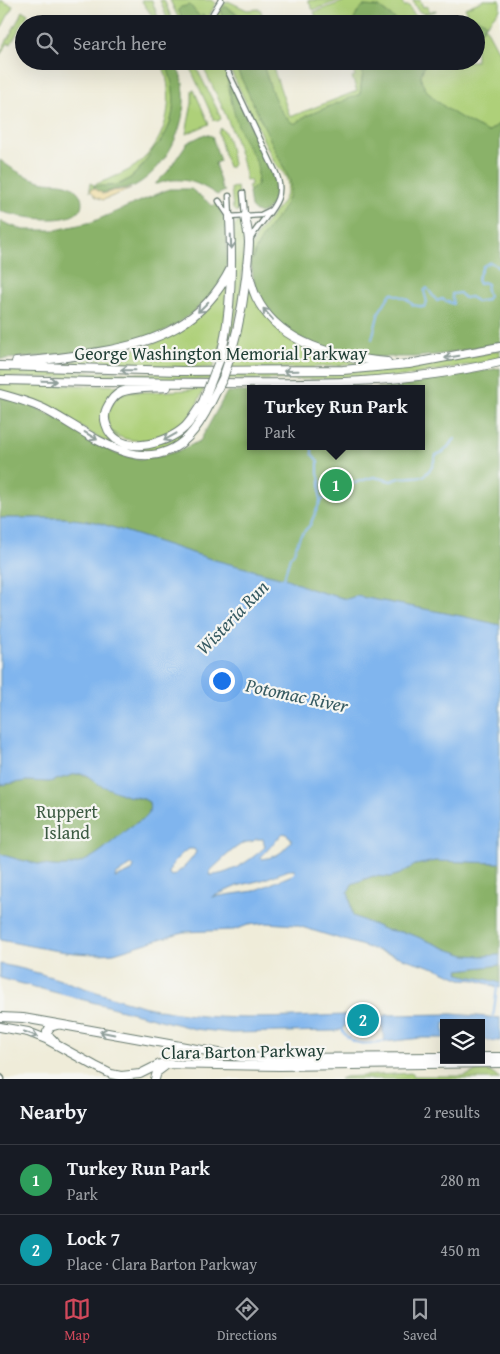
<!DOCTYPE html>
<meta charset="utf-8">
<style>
body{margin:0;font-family:"Gentium Book Plus",serif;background:#242831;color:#f1f3f6}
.controls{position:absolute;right:15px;bottom:15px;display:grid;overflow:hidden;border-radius:0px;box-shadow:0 5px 20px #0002}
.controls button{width:45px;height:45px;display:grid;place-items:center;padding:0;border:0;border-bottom:1px solid #363941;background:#171b24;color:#f1f3f6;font:25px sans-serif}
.you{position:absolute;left:221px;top:680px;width:18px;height:18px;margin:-12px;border:4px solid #fff;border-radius:50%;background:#1a73e8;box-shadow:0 0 0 8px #1a73e833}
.badge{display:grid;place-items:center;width:32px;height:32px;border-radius:50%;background:#d1495b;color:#fff;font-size:16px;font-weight:700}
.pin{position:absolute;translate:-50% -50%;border:2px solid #fff;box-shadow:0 1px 5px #0006}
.popup{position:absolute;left:247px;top:385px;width:178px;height:65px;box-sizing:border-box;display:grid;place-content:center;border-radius:0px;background:#171b24;filter:drop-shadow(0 1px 4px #0005);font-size:16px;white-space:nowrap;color:#9ea1a6}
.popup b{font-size:19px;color:#f1f3f6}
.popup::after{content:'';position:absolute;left:50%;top:100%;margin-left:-10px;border:10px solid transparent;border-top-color:#171b24}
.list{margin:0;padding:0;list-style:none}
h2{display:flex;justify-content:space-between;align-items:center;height:65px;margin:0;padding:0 20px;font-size:21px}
h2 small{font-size:16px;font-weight:400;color:#9ea1a6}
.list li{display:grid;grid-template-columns:32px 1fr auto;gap:15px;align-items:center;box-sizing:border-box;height:70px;padding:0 20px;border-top:1px solid #363941}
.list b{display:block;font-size:19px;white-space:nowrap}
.list p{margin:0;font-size:16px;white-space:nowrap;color:#9ea1a6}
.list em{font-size:16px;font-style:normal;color:#9ea1a6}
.icon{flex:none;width:28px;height:28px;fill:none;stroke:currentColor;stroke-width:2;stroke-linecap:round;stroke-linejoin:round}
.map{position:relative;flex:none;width:500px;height:1079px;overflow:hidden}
.search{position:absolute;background:#171b24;box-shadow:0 5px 20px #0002;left:15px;right:15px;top:15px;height:55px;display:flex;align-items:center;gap:12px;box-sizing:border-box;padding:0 18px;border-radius:28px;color:#9ea1a6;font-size:19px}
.sheet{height:205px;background:#171b24}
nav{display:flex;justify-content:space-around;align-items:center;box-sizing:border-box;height:70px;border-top:1px solid #363941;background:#171b24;font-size:14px;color:#9ea1a6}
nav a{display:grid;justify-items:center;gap:2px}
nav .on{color:#d1495b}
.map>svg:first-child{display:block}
.green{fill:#aed079;stroke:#668656}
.forest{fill:#8ab269;stroke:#54784e}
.sand{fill:#eeda9e;stroke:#868c69}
.water{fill:#80b5ee;stroke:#507991;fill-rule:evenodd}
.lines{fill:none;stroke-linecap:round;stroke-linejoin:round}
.stream{stroke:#80b5ee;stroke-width:2}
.street-casing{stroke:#687a6e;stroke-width:7}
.secondary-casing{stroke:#687a6e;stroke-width:9}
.highway-casing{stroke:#687a6e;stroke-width:10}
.street{stroke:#fff;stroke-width:4.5}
.secondary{stroke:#fff;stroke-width:6}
.highway{stroke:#fff;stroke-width:8}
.highway-bridge-casing{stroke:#687a6e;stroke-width:10;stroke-linecap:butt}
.highway-bridge{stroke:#fff;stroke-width:8}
.oneway{stroke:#8f9e9a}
.labels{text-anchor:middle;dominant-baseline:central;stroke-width:4.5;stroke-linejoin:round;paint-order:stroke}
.street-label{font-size:18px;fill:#1f3d34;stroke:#f6f6f2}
.park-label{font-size:18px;fill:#3c5a42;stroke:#f6f6f2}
.water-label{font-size:19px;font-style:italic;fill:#375b62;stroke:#f6f6f2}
</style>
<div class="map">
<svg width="500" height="1079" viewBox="0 0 500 1079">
<rect width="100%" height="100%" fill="#f6f6f2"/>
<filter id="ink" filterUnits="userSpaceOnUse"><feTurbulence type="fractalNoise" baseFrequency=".02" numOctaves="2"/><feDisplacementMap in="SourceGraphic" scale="10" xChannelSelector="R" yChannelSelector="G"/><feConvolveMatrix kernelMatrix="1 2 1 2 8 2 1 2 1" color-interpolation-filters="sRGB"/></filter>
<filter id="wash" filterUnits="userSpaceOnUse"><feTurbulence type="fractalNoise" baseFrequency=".0096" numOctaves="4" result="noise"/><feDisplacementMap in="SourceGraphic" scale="20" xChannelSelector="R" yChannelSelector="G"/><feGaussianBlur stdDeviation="1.12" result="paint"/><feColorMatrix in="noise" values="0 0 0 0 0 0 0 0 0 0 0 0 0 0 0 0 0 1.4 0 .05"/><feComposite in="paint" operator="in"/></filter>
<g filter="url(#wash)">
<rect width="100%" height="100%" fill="#efecd9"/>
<path class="green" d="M0,0L13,6L0,31Z
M141,0H152L160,24H152L150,20L153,17Z
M160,0H164L174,24H169Z
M170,0H211L216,3L208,18L203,15L201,17L180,16L186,24H181Z
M308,0H341L313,10Z
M348,0H401L404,6H409C415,21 425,20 438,16L441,21L467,12L465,8L484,0H500V9L485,26L500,54V123L488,132C471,124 420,98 421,76C421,72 425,66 426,61H476V34L482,30L486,24L459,20L448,24H401L379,7L363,6L353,24H319L314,12Z
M413,0H420L423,7L427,6L429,12L436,10V11C423,16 417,14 413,0Z
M228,1L247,10L260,9L266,24H250L235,12H221L224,24H213C215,14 220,6 228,1Z
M23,11L28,14L11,44L8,43L0,55V53Z
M161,61H164C177,86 178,118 160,142C158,145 155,147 153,150C138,173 125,190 95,186L90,192V183L94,185C106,180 118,176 129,170C166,148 178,100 161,61Z
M187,61H193L219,113L221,119L218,121L214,120Z
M200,61H220L228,76V86L239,125L259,167L257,185L250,192L248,186L251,185L250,180H246C239,139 219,99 200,61Z
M226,61H233L290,181C294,209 258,231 253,259H250C251,251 252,244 256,237C265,219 295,199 286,177C283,172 278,167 274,162Z
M261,61H272L271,62L290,117L357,91L352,77L355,76L349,61H357L363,72L360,94L306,116L294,124C273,110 271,83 261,61Z
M192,90H194L209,124L186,134L192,103Z
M221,128C229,133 231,154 233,164L232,167H228L227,164L218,132Z
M237,187L240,209L236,212L233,209L231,188Z
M238,222L243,223L244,227C244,271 240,313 227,355H225L234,307V226Z
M248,281L310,349L324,354L362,364L301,368L229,369Z
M227,283L224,336L213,368L36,365C80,359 128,356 168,337C193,326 212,305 227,283Z
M500,350V359L407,376L345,379L201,380L0,377V369C73,371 147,373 220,374C314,375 408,372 500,350Z
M0,384L152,386L112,396L104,425L124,444L170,440L209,399C193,436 167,458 125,448C120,447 115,446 110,444C92,436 73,420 54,410C37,401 19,396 0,391Z
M204,389C191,419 178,437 144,440C135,441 123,440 115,434C101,423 108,399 124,394C134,391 145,392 155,392C171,391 188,390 204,389Z
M483,1067L500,1079H340L345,1077L413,1073V1076H466Z"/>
<path class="forest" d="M190,5L200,17L202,15L208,18V24H186L178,10L181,7Z
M225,6L250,24H224L221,12Z
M363,6L379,7L401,24H355L353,22L358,11Z
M474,17L485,22L486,24L482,30L476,34V24H448Z
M164,61H178L180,67L178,71C183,77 183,85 184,93C186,128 166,168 136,185C129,189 120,188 113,190C104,193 99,195 93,186C105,185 115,188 126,181C139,173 146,161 153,149C155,146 159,144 161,141C178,117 177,86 164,61Z
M233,61H261C271,83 273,110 294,124L306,116L360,94L363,72L357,61H426C425,66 421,72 421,76C420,98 471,124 488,132L500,123V343L444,354L416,357H374L323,349L299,337L281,324L266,309L256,293L250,259H253C258,231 294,209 290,181Z
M228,76C238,98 247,119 257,140C264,153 275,172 278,186C279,199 263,224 251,207L249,192L257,185C260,157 254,161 243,138C235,121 229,95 228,76Z
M205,134L212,136L220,161L215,163L222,189L225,191L217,195C201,184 186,177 166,181C162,182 159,184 155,184L168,171L187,143Z
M0,160C13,170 29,179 45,182C53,183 64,182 71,186C74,188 79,192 81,197C91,231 15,217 0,211Z
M169,189H191L213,206L216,203C228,222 227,230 227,251C228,274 225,278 210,295C199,308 187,318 172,327C133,350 46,357 0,359V221L23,230H56L92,222Z
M500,368V625L461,616L356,596L347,599L335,596L310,589L287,579L211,559L96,522L63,518H0V397L28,404L55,417L116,454L140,459L161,456L178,451L200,441L227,392H251V446H421V389H368L397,386Z
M76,774C94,774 109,790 127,796C135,798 141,797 149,802C150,807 150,813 146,817C143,820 137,822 133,825C113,839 97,860 72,865C53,870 19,860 0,854V785L27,781L49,782Z
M435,861L500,863V955L483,956L465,955L450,950L408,933L386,930L353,916C350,907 351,900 347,892L352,884L373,876L390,877L400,874L414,865Z
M500,965V983C486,978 472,978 459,974L458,970Z"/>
<path class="sand" d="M94,188L103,194L113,191L131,189L103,200L96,197L90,190Z"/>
<path class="water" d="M0,518H63L96,522L211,559L287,579L310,589L335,596L347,599L356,596L461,616L500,625V863L435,861L415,865L400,874L390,877L373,876L352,884L348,892C351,900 350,907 353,916L386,930L408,933L450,950L465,955L483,956L500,955V965L458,970L459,974C472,978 487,978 500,983V988L476,980L461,979L438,969L295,925L267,923L248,925L234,930L183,932L114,953C75,957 38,947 0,940V854C19,860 53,870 72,865C97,860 113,839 133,825C137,822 143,820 146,817C150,813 150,807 149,802L142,798L127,796L100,785L85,774H76L49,782L27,781L0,785ZM283,833L286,834L291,838V841C283,853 276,857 262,859L261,857ZM256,839H263L265,847C251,860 228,876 209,875L211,870C220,862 234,847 244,843C249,841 252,843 256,839ZM189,849H194L196,852C191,861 181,871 172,876L169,874C170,864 180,854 189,849ZM131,865H133L134,867L132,871L115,878L116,875ZM289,870H294L295,872L292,875L254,891L212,897L237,886L262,880Z
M0,964C57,974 109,1001 166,1011C224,1022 286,1017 345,1015L347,1018H379L383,1017L385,1015L452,1014L500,1018V1041L481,1040V1023H444V1038H421L385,1042L382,1027L379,1022H347C344,1029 342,1030 335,1031L232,1033L195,1029L0,978Z"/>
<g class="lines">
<path class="stream" d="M372,339L379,312L391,293L407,299L413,305L424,307L427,302L424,291L427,288L437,301L442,299L453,304L452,294L460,293L464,298L471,297L477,302L486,300L489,296L486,291L487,284L483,282L479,284L477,280L483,266L490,262L500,268
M320,502L333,491L335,486L339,489L360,481L374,477L391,481L400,478L424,476L432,467L436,455L443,452L455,439
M283,581L290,557L294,552L300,536L310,525L320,502V480L318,474V461L312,454V446
M495,1020L493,1018L497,987
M342,1030C350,1046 369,1045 384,1041"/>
</g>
</g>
<g filter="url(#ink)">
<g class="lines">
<g class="street-casing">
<path id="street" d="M210,24L213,13L221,0
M223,61L275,171C290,203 262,215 250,240
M243,193L245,216
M229,196L230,217
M219,201L229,216
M230,217L261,215L271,210"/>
</g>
<g class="secondary-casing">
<path id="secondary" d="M0,1078L1,1079"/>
</g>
<g class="highway-casing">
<path id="highway" d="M247,264C249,275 251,286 256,297C279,345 339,358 387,362
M221,356C232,309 232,265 230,217
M230,357C241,320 247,280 249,243C249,234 246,224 245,216
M16,362C44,360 72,357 99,352C158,342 203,324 231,268
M0,366L181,371L343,370L409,364L500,347
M0,380C72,382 144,383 217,383C313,384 405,384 500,362
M167,387C153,388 134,387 121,392C115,395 111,400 108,406C105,411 104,418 106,424C116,458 166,445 185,427C192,420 197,411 203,402
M0,394C15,398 30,402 44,409C86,430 142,483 188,437C198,427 205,414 211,402
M0,1017L23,1018L63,1025L241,1057L273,1058L444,1057
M0,1027L28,1032L46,1039L95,1066L111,1074L121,1076L140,1074L160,1064L279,1066L500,1063
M55,1042L50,1037L47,1032L50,1027L57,1025
M481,1057H500
M155,1079L157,1072L165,1066"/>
</g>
<use href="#street" class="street"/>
<use href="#secondary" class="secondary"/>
<use href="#highway" class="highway"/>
<g class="highway-bridge-casing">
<path id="highway-bridge" d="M203,402L221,356
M211,402L223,378L230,357"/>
</g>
<use href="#highway-bridge" class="highway-bridge"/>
</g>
<defs><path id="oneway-shaft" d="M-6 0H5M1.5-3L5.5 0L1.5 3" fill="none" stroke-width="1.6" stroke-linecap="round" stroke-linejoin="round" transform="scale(1.25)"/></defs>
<g class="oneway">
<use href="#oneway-shaft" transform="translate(231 242) rotate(88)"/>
<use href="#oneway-shaft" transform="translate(203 307) rotate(135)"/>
<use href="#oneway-shaft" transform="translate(268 314) rotate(-131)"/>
<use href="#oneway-shaft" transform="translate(452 357) rotate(170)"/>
<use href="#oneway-shaft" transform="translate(128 370) rotate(-179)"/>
<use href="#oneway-shaft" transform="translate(291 371) rotate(179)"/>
<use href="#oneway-shaft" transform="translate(49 381) rotate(1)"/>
<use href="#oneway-shaft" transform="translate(91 436) rotate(31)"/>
<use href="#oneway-shaft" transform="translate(170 437) rotate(151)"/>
<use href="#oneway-shaft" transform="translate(107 1033) rotate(-169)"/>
<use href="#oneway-shaft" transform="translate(31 1034) rotate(19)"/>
</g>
</g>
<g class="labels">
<g class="street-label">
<text x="221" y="353">George Washington Memorial Parkway</text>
<text transform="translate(243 1051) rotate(-1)">Clara Barton Parkway</text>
</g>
<g class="park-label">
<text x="67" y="811">Ruppert<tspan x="67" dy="21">Island</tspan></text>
</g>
<g class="water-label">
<text transform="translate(232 617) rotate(-46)">Wisteria Run</text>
<text transform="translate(297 695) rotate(12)">Potomac River</text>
</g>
</g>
</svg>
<div class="controls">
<button><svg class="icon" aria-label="layers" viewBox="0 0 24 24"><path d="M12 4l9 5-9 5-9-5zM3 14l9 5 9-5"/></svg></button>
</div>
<div class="you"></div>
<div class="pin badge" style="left:336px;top:485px;background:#2e9e5b">1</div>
<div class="popup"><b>Turkey Run Park</b>Park</div>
<div class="pin badge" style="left:363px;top:1020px;background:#0f9aa8">2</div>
<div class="search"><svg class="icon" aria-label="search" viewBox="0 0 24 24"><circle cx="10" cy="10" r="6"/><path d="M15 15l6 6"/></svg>Search here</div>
</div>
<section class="sheet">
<h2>Nearby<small>2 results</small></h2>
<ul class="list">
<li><span class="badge" style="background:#2e9e5b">1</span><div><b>Turkey Run Park</b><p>Park</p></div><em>280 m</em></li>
<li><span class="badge" style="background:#0f9aa8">2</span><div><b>Lock 7</b><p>Place · Clara Barton Parkway</p></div><em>450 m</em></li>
</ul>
</section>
<nav>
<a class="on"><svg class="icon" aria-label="map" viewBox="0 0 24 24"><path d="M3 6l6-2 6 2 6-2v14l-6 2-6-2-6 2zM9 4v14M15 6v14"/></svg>Map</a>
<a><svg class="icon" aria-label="directions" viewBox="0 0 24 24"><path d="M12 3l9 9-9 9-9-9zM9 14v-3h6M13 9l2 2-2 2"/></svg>Directions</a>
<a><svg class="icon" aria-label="saved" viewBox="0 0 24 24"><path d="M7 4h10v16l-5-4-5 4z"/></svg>Saved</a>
</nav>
